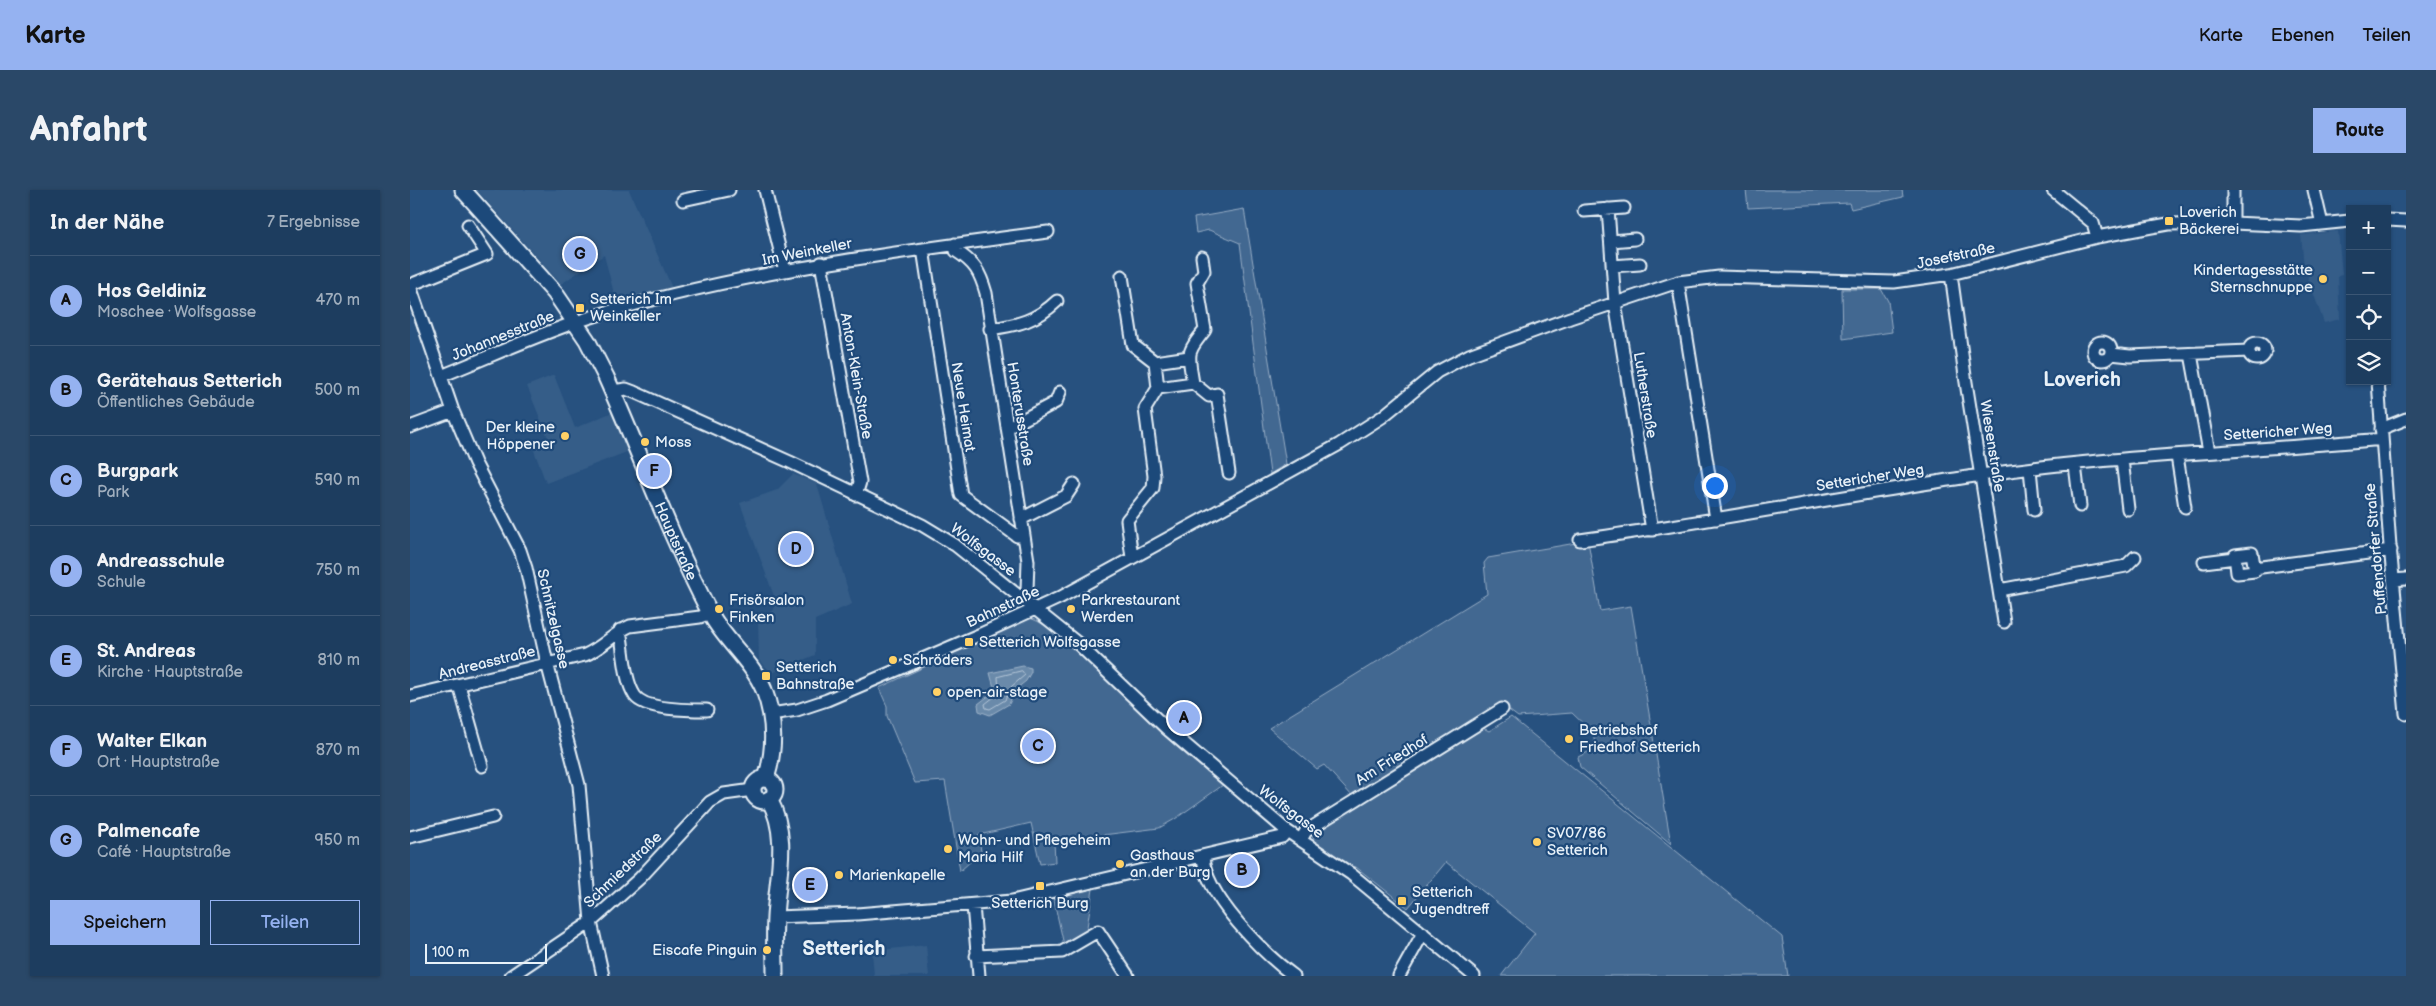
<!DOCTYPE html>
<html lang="de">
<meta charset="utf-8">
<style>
body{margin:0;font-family:"Balsamiq Sans",sans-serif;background:#2a4868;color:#f1f3f6}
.controls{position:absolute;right:15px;top:15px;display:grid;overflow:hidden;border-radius:0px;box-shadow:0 1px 4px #0004}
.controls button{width:45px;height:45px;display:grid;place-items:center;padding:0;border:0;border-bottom:1px solid #3b5674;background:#1d3d5f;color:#f1f3f6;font:25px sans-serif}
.scale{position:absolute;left:15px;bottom:12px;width:122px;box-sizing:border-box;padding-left:5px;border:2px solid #e8f1f8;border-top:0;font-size:14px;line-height:18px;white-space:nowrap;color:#e8f1f8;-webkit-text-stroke:4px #1f4a7a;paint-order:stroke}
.you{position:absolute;left:1304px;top:295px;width:18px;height:18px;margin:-12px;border:4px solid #fff;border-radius:50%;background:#1a73e8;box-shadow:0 0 0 8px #1a73e833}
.badge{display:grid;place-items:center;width:32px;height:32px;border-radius:50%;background:#95b2f1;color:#111;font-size:16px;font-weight:700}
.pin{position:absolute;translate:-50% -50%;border:2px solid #fff;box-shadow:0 1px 5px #0006}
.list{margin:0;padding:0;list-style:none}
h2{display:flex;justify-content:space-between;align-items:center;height:65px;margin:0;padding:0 20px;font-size:21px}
h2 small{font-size:16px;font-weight:400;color:#a0aebd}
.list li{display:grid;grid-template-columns:32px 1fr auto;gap:15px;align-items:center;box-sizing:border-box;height:90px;padding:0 20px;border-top:1px solid #3b5674}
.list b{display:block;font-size:19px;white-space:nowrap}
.list p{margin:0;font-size:16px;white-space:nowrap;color:#a0aebd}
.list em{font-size:16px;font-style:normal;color:#a0aebd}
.actions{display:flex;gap:10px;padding:15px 20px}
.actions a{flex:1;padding:11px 0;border:1px solid #95b2f1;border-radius:0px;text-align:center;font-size:18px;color:#95b2f1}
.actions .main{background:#95b2f1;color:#111}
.icon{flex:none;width:28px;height:28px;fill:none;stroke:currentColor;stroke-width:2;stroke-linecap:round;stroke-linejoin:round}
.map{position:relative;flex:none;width:1996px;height:786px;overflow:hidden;border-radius:0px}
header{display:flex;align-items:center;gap:30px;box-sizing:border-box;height:70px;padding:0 25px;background:#95b2f1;color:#111}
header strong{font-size:24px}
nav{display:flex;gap:28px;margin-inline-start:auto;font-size:18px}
.intro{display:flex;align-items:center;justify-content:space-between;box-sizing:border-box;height:120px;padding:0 30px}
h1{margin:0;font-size:35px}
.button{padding:12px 22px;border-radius:0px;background:#95b2f1;color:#111;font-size:18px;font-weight:700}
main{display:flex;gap:30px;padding:0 30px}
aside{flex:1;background:#1d3d5f;border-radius:0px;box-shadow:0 1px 4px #0004}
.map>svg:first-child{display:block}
.built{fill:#355d88}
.green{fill:#436891;stroke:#96acc4}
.water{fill:#6b8aaa;stroke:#9db3c9}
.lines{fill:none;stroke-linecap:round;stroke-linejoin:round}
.shore{stroke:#b6c8d9;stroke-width:1}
.minor-casing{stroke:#e8f1f8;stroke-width:15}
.major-casing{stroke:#e8f1f8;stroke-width:19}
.minor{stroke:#1f4a7a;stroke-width:11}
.major{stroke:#1f4a7a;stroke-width:15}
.poi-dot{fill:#ffd166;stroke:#1f4a7a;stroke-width:2}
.labels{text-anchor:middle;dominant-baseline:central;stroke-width:4.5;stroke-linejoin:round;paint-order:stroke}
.poi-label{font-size:15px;fill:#e8f1f8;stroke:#1f4a7a;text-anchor:start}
.street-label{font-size:15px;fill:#e8f1f8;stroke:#1f4a7a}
.district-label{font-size:20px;font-weight:bold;fill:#e8f1f8;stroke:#1f4a7a}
</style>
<header>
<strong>Karte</strong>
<nav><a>Karte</a><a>Ebenen</a><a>Teilen</a></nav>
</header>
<div class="intro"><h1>Anfahrt</h1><a class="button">Route</a></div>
<main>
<aside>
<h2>In der Nähe<small>7 Ergebnisse</small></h2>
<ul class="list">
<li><span class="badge">A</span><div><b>Hos Geldiniz</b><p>Moschee · Wolfsgasse</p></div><em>470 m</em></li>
<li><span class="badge">B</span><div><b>Gerätehaus Setterich</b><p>Öffentliches Gebäude</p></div><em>500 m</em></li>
<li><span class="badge">C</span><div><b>Burgpark</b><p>Park</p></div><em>590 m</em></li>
<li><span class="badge">D</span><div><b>Andreasschule</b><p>Schule</p></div><em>750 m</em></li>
<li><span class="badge">E</span><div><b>St. Andreas</b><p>Kirche · Hauptstraße</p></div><em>810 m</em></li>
<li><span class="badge">F</span><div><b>Walter Elkan</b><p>Ort · Hauptstraße</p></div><em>870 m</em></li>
<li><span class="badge">G</span><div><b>Palmencafe</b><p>Café · Hauptstraße</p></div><em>950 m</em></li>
</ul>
<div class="actions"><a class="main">Speichern</a><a>Teilen</a></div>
</aside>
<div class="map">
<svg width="1996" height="786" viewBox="0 0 1996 786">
<rect width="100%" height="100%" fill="#27517f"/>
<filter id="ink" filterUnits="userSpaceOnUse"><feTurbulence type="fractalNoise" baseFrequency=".02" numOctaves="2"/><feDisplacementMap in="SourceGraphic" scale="10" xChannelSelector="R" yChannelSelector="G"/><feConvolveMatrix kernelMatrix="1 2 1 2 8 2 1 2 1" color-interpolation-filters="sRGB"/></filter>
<g filter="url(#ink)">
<path class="built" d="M67,0H219L263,100L207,115L194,65L151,94Z
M1928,41L1932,85L1928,86L1930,129L1914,133L1894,77L1891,45Z
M144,185L165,238L205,221L222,260L136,293L122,255L138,248L117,196Z
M383,284L407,294L442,414L405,430V465L362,483L349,470L348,428L364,420V406L330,313L367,300Z
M516,755L519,786H464L462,761Z"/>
<path class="green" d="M1336,0H1492L1493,7L1441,19L1439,13L1338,18Z
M834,19L876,274L860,284L830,53L799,40L786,43L784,28Z
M1432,99H1471L1478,111L1482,142L1433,149Z
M1178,351L1190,421L1221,416L1261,654L1170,577L1168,567L1178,562L1185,555L1183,543L1162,523L1108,527L1092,515L943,607L914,575L907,579L859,538L1077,404L1074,373L1078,368Z
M620,428C661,443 716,510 749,541C769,560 792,578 813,595L765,629L749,638L644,651L645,672L630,674L621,633L569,645L571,662L550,681L535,591L505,593L477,526V516L469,498Z
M1101,527L1372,747L1378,786H1091L1125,743L1036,672L998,718L946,677L934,676L906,654L900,642L1071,537L1079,541Z
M683,699L677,737L679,742L654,755L643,707Z"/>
<path class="water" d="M613,476L621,478V482L616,491L606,499L599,514L580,525L569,521L568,514L585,501L580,483Z"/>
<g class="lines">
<path class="shore" d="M612,481L615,485L602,496L595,510L580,519L576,518L575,514L589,503L588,487Z"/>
<g class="minor-casing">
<path id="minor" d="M355,0L375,81
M1643,0L1683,33L1687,47
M1823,0V33
M1904,0L1912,34
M273,10L319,0
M1198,19L1205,113L1242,340
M1174,21L1214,18
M1977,30L1996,31
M1201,51L1225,49
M545,54L546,61C565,73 570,82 576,103L618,371L617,400L613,408
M513,59L551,305L607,346L614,345
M792,67L794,81L787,93L795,140C776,163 778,163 783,193L799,206L807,204L819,283
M411,73L450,292L446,305
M1202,76L1230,74
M1541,84L1555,186L1594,432
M712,86L723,155L745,172L748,198L735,219L744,286L743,298L717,330L722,368
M1268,92L1306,329
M0,95L77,64L58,35
M0,96L43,221L65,273L110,360L116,378L137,473L169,595L181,732L193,786
M580,139C608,135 626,131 647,111
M1683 161a9 9 0 1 1 18 0a9 9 0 1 1-18 0Z
M1839 161a8 8 0 1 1 16 0a8 8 0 1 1-16 0Z
M1701,164L1720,166L1839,161
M1781,164L1799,262
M745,172L779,167
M31,186C79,167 126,145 175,129C325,82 482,63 638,42
M1968,191L1980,356L1996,524
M748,198L783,193
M202,201L216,199L224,202L380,272L512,335L545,355L665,451L756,538L877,641L941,684L1064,786
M0,237L43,221
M597,238L646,212L650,202
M1971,239L1996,229
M1767,266L1775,317
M1712,270L1718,319
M1665,275L1670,316
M1620,279L1624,320
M611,329L656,306L664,294
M1170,350C1304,331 1437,305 1571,285C1704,265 1838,262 1972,249
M1842,363L1845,381L1827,383L1825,365Z
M1794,372L1825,368
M1844,378L1981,360
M1983,390L1996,389
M1589,400L1716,376L1725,367
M210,440C214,460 214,489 225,506C235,520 280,520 297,520
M49,495L72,576
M0,506L175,465C192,458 204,443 220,436L290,427L300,423
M361,524L387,520L417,510L571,444L651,407L930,254L972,227L1027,182L1059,165L1160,128L1268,92L1309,87L1484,92L1541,84L1687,47L1758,34L1823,33L1891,36L1940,31
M0,647L83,627
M891,650L896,641L1092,519
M793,666C794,705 854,764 884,786
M563,715L569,786
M365,727L447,724L602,711L872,647L877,641
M566,766L652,762L688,741L718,786
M101,786L181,732L230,688L300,612L314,604L343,600
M989,786L1013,743"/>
</g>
<g class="major-casing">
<g id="major">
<path id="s1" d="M53,0L145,103L177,150L196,187C231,265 260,347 300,423C314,450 342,471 354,500C365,529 365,560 356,589"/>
<circle cx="354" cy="600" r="11"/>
<path d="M359,609C380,647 367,687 365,727C364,747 365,767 365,786"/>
</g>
</g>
<use href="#minor" class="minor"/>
<use href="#major" class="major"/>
</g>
</g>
<g class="poi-dot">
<rect x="1754" y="26" width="10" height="10" rx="2.5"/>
<circle cx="1913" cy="89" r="5"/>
<rect x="165" y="113" width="10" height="10" rx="2.5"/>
<circle cx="155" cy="246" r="5"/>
<circle cx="235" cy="252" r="5"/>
<circle cx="309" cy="419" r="5"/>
<circle cx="661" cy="419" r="5"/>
<rect x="554" y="447" width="10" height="10" rx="2.5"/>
<circle cx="483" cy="470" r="5"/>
<rect x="351" y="481" width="10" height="10" rx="2.5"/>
<circle cx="527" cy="502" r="5"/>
<circle cx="1159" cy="549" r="5"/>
<circle cx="1127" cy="652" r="5"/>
<circle cx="538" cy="659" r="5"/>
<circle cx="710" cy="674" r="5"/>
<circle cx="429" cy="685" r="5"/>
<rect x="625" y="691" width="10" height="10" rx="2.5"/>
<rect x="987" y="706" width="10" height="10" rx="2.5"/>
<circle cx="357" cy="760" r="5"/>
</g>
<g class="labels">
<g class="poi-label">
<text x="1769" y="22">Loverich<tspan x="1769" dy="17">Bäckerei</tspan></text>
<text x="1903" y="80" text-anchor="end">Kindertagesstätte<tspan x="1903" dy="17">Sternschnuppe</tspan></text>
<text x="180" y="109">Setterich Im<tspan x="180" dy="17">Weinkeller</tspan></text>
<text x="145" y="237" text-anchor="end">Der kleine<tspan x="145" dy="17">Höppener</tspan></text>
<text x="245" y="252">Moss</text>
<text x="319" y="410">Frisörsalon<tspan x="319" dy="17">Finken</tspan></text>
<text x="671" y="410">Parkrestaurant<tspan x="671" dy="17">Werden</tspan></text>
<text x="569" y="452">Setterich Wolfsgasse</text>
<text x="493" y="470">Schröders</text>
<text x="366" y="477">Setterich<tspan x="366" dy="17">Bahnstraße</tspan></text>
<text x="537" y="502">open-air-stage</text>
<text x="1169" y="540">Betriebshof<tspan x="1169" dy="17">Friedhof Setterich</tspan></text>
<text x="1137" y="643">SV07/86<tspan x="1137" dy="17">Setterich</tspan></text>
<text x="548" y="650">Wohn- und Pflegeheim<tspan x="548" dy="17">Maria Hilf</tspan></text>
<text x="720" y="665">Gasthaus<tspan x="720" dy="17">an der Burg</tspan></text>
<text x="439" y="685">Marienkapelle</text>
<text x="1002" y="702">Setterich<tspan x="1002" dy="17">Jugendtreff</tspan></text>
<text x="630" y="713" text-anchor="middle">Setterich Burg</text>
<text x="347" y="760" text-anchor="end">Eiscafe Pinguin</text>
</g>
<g class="street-label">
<text transform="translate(397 62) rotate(-11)">Im Weinkeller</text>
<text transform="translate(1546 66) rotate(-12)">Josefstraße</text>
<text transform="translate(93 146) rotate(-22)">Johannesstraße</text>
<text transform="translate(446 186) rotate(80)">Anton-Klein-Straße</text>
<text transform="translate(1235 205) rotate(81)">Lutherstraße</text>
<text transform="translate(553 217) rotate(81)">Neue Heimat</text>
<text transform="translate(610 224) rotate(81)">Honterusstraße</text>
<text transform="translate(1868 242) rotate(-4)">Settericher Weg</text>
<text transform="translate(1582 256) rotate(81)">Wiesenstraße</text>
<text transform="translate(1460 288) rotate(-9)">Settericher Weg</text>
<text stroke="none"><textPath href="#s1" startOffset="415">Hauptstraße</textPath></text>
<text transform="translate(1966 359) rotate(-95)">Puffendorfer Straße</text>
<text transform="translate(573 360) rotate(37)">Wolfsgasse</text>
<text transform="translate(593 417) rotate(-25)">Bahnstraße</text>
<text transform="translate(143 429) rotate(77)">Schnitzelgasse</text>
<text transform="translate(77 473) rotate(-14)">Andreasstraße</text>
<text transform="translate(982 570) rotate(-32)">Am Friedhof</text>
<text transform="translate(881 622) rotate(37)">Wolfsgasse</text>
<text transform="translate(213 680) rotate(-44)">Schmiedstraße</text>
</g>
<g class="district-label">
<text x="1672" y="190">Loverich</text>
<text x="434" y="759">Setterich</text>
</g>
</g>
</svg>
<div class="controls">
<button>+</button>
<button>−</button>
<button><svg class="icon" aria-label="locate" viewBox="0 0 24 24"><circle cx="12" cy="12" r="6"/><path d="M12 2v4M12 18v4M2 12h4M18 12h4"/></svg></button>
<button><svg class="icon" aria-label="layers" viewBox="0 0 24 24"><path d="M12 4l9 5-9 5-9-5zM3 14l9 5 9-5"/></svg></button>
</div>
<div class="scale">100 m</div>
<div class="you"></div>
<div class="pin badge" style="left:774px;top:528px">A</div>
<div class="pin badge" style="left:832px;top:680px">B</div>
<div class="pin badge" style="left:628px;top:556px">C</div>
<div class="pin badge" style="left:386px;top:359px">D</div>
<div class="pin badge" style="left:400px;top:695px">E</div>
<div class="pin badge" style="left:244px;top:281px">F</div>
<div class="pin badge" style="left:170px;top:64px">G</div>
</div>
</main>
